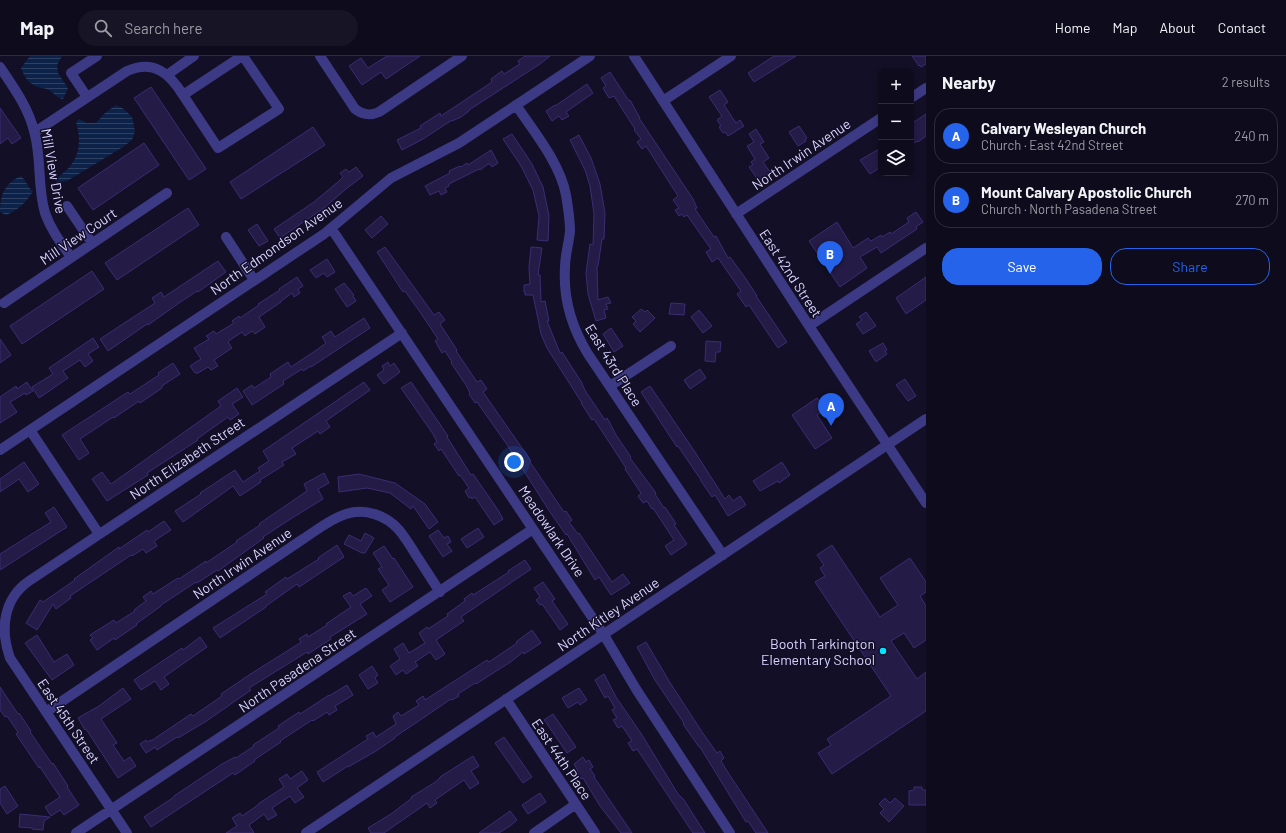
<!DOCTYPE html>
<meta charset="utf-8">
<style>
body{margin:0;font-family:Barlow,sans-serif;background:#171425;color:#f1f3f6}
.controls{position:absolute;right:12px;top:12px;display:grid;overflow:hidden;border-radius:8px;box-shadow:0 2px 6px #0003}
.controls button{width:36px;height:36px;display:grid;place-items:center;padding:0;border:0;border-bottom:1px solid #2e2b3b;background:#0e0b1c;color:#f1f3f6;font:20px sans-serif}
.you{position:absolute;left:514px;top:406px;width:14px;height:14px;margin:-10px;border:3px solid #fff;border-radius:50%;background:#1a73e8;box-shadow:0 0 0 6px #1a73e833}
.badge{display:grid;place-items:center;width:26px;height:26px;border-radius:50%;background:#2563eb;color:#fff;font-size:13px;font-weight:700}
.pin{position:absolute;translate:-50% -33px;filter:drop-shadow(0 1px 2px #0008)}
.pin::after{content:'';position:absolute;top:21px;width:14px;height:12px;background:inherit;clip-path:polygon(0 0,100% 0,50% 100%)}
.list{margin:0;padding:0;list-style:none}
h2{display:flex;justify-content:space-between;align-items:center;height:52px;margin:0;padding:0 16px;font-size:17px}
h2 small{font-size:13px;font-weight:400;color:#9b9ba3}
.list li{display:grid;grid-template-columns:26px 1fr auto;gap:12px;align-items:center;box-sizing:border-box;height:56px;margin:0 8px 8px;padding:0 8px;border:1px solid #2e2b3b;border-radius:16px}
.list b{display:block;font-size:15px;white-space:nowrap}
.list p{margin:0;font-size:13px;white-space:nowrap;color:#9b9ba3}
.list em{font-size:13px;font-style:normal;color:#9b9ba3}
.actions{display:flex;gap:8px;padding:12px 16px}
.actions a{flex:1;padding:9px 0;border:1px solid #2563eb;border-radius:16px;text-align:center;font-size:14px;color:#2563eb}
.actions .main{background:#2563eb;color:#fff}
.icon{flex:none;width:22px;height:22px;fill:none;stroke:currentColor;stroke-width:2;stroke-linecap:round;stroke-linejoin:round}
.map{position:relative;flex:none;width:926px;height:777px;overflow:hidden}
header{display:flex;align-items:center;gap:24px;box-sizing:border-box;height:56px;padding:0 20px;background:#0e0b1c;border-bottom:1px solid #2e2b3b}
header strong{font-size:19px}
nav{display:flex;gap:22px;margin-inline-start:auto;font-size:14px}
.search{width:280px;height:36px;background:#171425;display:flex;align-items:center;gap:10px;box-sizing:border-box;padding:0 14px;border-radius:22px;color:#9b9ba3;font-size:15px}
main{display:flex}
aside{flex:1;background:#0e0b1c}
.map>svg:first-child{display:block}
.water{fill:url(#water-rules)}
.building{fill:#241b47;stroke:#3b2d73}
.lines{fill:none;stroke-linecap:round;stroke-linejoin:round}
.minor{stroke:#3d3a85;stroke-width:10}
.poi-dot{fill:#00e5ff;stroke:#130f26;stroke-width:1.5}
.labels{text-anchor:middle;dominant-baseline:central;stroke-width:3;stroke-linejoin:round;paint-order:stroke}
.street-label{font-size:14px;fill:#d9d4ff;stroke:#130f26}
.poi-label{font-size:14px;fill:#d9d4ff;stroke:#130f26;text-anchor:end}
</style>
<header>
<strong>Map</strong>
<div class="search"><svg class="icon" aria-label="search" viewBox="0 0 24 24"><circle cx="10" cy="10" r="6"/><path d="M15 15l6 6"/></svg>Search here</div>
<nav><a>Home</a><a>Map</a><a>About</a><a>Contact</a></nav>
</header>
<main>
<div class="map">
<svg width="926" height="777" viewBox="0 0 926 777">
<defs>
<pattern id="water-rules" width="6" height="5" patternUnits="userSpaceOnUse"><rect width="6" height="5" fill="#0c2248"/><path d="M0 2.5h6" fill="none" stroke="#2f4163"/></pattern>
</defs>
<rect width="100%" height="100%" fill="#130f26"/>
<path class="water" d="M30,0H62L57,9L58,17L68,32L63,43C56,42 54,36 47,33C44,32 41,32 38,31C29,28 24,21 21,12Z
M116,49L124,53L132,61L135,75L132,84L123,91L67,125L56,127L57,122C78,107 83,91 76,66L79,63L87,67H96L105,57Z
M21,120C27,125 27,131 33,135C27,146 17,155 6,159L0,156C0,139 5,127 21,120Z"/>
<path class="building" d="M387,0H420L386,23L381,16L362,29L349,10L361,2L368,12Z
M525,0H550L540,8L469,54V55L461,61L452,65V64L423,83L402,94L397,84L421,72L420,70L440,57L441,60L492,26L491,23L502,15L504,18L520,8L518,5Z
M774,0H796L754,26L748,17Z
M912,0H926V8L921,11L919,9V10Z
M610,16L629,45L630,44L640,62H639L693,143L697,152L695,153L714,181L716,180L728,202L730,201L746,223L757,240H756L787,286L778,292L749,249L746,251L737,238L741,235L718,202L712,206L706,196L711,193L687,159L684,161L682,158L679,160L675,154L679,152L673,144L678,140L646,90L642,93L637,86L641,83L634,74L635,73L614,40L609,42L603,32L606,30L601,22Z
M587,28L593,37L566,56L569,60L562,64L559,60L552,65L546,55L555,49V50Z
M151,31L206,113L189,124L134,42Z
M720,34L728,46L724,49L736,67L740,64L744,70L728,80L725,76L723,77L719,71L721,70L717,64L722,60L709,41Z
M0,52L21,82L12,88L8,82L0,88Z
M926,58V80L918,86L917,85L911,89V68Z
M799,70L807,82L805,83L806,85L798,90L789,76Z
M313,71L325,89L241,143L230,126Z
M756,73L764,86L760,88L769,102L763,106L770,116L758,124L749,111L753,109L751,106L755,103L747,90L754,86L749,78Z
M512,78L532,108L543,131L549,160L548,185L537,184L539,160L533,134L521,110L503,83Z
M579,79L591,102L600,128L605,157L604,183H602L598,210H597L598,244L608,241L611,247L606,248L608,253L604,254L606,262L596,265L588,238L586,217L590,188L593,189L594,158L590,130L585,114L570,84Z
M144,87L159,109L93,154L78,132Z
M881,92V111L870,118L860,104Z
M491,94L498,107L492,111L490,108H488L480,114L479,113L449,128V130L445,132L447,136L441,139L439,135L430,139L425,130L450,117L449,115L460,110L461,111L467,107L468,109Z
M356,111L363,120L346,133L324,152L280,182L274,173L314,146L339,125L343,121L340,117L346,113L349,116Z
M188,152L199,169L117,224L105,207Z
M916,156L923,166L916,171L917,173L881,197L877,191L860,201L867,212L840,231L809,185L837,166L853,192L868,182L871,185L881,179L882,181L890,176L891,178L909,166L907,162Z
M381,160L388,168L372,182L365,174Z
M257,168L268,185L259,190L248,174Z
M385,191L434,259L439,256L445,264L440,268L457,294L456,295L477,326L481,324L487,333L483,336L531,405L530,406L564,456L566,455L572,464L569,466L578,478L579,477L612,526L623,518L630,527L611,539L599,521L595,524L567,478L566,479L550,456L508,390L477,346L475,347L469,338L470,337L466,329L451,307L452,306L445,295L442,297L435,285L438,283L420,256L405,235L403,236L377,196Z
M531,191L542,192L538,219H540L541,246L545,245L549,265H547L560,297L562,296L582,327V328L586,336L605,364L607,362L612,371L616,379L631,401L630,402L656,437L655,438L664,452L665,451L673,463L676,468L674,469L687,488L671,499L665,490L674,484L653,452L652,453L647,445L643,447L638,440L641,437L625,413L626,412L594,363L592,364L581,347H582L547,292L541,278L533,239H525V236H524V229L530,228L529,211Z
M327,203L335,216L327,221L324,217L316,222L310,214Z
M218,205L226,216L198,236L197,235L179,247L148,269L147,268L108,295L100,283L155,247L152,242L161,236L164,241Z
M92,215L104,233L22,288L10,270Z
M297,221L303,230L298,233L300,237L294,241L292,237L281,245V246L259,261L265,271L255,278L252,275L245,280L242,276L230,284L228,286L232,292L214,304L218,310L211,314L208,311L198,317H195L190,310L201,303L194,292L209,283L206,280L214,275L216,278L234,267L232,265L239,260L240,262L259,249L258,248L280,234L279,233Z
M926,221V244L906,258L896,242Z
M344,227L354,239L353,240L356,245L347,251L335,233Z
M671,247L685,248L684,259L669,258Z
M641,253L645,256L647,254L655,262L640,276L633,268L636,265L632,261Z
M699,254L712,270L703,277L691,261Z
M866,256L876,270L863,278L856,268L862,264L859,261Z
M364,262L370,272L311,311V310L303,315L302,313L283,325L284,328L252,349L243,335L252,329L254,332L271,321L270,318L288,306L291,311L318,293L326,287L322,281L331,275L335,281Z
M611,272L623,290L614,296L603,278Z
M93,282L99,291L88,298L93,305L85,311L80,304L63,315L68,322L39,342L32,331L53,318L49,312Z
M0,283L11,299L0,307Z
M706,285L721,286L720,296H716L715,306L705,305Z
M883,287L887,294L885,295L887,298L876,306L869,295Z
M388,306L390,310L394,307L400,316L384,328L377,319L384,314L382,310Z
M173,307L180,318L162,330V332L140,347L139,345L114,362L113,361L80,383L89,397L79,404L62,379L128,336L130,338L159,319L158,317Z
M700,313L706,322L690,333L684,324Z
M905,323L916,340L908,345L896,329Z
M27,326L33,335L26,339L25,337L10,346L17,356L0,367V341L16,330L17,333Z
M364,326L370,334L326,365L330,371L320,378L318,375L292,392L296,398L282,406L284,409L260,424L261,426L240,440L233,430L183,466L175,455L201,438L200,437L235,414L243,426L260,415L258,412L269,405L263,395Z
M411,326L448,380L447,381L471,419L473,418L498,454L503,463L494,469L475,441L472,443L471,441L469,442L465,435L469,432L460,419L459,420L441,393L439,395L434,388L437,386L433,378L401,332Z
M650,330L695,396L725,443L729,439L733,445L740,440L746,449L728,460L715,439L712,441L701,425V424L678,390L677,391L641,336Z
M237,332L243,341L232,348L239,358L230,364L228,361L197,383L198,384L147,417L148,419L107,445L92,423L102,416L111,428L221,350L218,345Z
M817,342L825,353L817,359L832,382L815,393L792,359Z
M24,406L39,428L28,436L19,423L0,436V423Z
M782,406L790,419L779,427L778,425L760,435L753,425Z
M324,417L329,427L318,433L323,443L292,462L263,481L264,482L218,515L217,514L197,527L196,526L161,549V550L136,568L137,569L115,584L114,582L97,594L90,584L93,582L90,579L114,564L116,567L135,555L134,554L146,545L143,541L151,535L153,538L178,522L179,523L206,505V507L237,486L236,485L260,469L259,468L307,435L304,428Z
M359,418L395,427L425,448L438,466L429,473L413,450L411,453L390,437L367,432L339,436L338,421Z
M54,451L67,471L0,514V498L51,466L45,457Z
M164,465L171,474L154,485L157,490L146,497L143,493L132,500L131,499L70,540L71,542L56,553L53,548L37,574L26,567L40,544L43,546L75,524L74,523L119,491V493L147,474L148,476Z
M478,472L484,481L467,492L461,483Z
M438,474L444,482L448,480L451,486L447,488L452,495L443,501L429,480Z
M365,477L374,482L365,497H362L344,488L349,479L361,485Z
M337,489L344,501L299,531L297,528L266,550V551L220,582L213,572L267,538L265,536L286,521L287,523L319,503L318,502Z
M832,489L880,561L898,549L880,522L910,502L926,526V536L920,540L926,550V584L914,592L904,577L891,585L917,623L926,616V655L832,718L818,697L831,689L827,683L891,640L815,526L825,520L820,512L824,509L817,499Z
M384,490L393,503L394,502L413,531L390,546L382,534L389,529L378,513L382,511L373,497Z
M525,504L531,513L461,561L464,565L436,584L445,598L436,604L430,596L415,606L418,610L406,618L403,614L396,619L390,610L400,603L394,593L403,587L409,597L425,587L419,577L427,571L428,573L448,560L447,558L465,545L464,543L472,537L473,539L509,516L508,515Z
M543,526L555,543L552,545L568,568L560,574L542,548L540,549L536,544L540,541L534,532Z
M366,532L372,540L360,548L367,558L330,581L331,583L308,598L307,596L249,632L251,634L205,666L178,682L177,681L157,694L155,691L146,697L140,688L146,684L147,686L151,684V685L191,658L193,660L222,640L221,638L249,619L300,587L301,586L299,583L307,578L308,581L327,569L326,568L351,551L343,540L350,536L353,540Z
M532,574L541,587L524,598L523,596L512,605L476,628L475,627L458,638L459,640L452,644L451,643L395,681V682L376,695L348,711V710L323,726L317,716L368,683L366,680L373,676L376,681L396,668L393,660L398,656L401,660L419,649L416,645L423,640L425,644L487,604L489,606L517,587L516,586Z
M37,579L54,606L67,598L74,609L52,624L25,587Z
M200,581L207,591L164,621L169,628L161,634L155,625L141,634L134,624L182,592L183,594Z
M646,586L669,625L702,676L717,697L720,695L724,702L721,705L727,715L768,777H756L748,765L746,766L700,691H699L683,668L684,667L655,624L637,591Z
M372,610L378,619L375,622L378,627L368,633L359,619Z
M604,618L616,641L642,679L678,738L684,744L705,777H693L637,693L633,695L628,687L632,685L622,670L618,672L613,664L617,662L612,654L615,652L608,640L605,642L595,624Z
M347,629L353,639L335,650L337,654L329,659L327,656L313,665L312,664L280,685L281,686L254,704L255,705L235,719L233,717L151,771L144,761L174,741V740L222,708L235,701L236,702L254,690L253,689L279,672L278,670L299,656L300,658L329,639V640Z
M0,631L18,658L19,657L31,675L30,676L52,708L53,707L68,730L67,731L79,749L64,759L60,754L51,760L45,751L60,741L40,711L39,712L16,678L18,676L7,660L5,661L0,654Z
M123,632L131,643L101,663L117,687L113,689L124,705L130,701L136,710L118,722L86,673L85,674L78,662L99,650Z
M579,632L587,644L580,649L578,646L568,652L562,642Z
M553,658L576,691L567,697L545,665L544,664Z
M504,681L532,721L523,727L495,687Z
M473,700L479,710L471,715L479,727L470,733L464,724L435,744L437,747L430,752L427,747L384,777H371L368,772L391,758L412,742L411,741L434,727L440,722V721Z
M583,701L586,706L589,704L593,711L590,713L595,720L594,721L632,777H621L600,750L583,722L581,723L577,716L578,715L574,708Z
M302,715L308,724L297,732L304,741L295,747L290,740L272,752L277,759L268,764L264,758L249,769L254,777H226L237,770L232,762L240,757L242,760L258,749V748L284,731L279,723L287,718L290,723Z
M5,730L18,750L7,758L0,747V733Z
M914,731H922V734H926V749H909V735L914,734Z
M540,737L546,746L528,758L522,749Z
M885,742L890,747L895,742L904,750L889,766L880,757L884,753L879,748Z
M510,755L517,764L510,770L499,777H479Z
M20,758L50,761L44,765L43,774L32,773V772L19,771Z"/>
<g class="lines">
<path class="minor" d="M242,0L183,39L218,92L279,53L243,0
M320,0L355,53C363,59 370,60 379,56L462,0
M634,0L809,270L926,447
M0,11C14,32 28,51 34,75C42,102 37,130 45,157C51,174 61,187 71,201
M167,19L194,0
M87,41L71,17L97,0
M911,42L926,32
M663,45L731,0
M516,49C534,76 560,107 566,139C568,151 570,163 570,175C569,187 565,199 565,211C563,242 572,272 588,298L723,499
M35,76L127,15C154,3 170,18 183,39
M67,150L92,187
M736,158L881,62
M331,172L604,579L636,633L730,777
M226,181L254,224
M4,247L167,137
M809,270L926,192
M610,330L671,290
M30,374L99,478
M0,394L324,178L391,122L459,87L590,0
M506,643L595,777
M46,656L303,483C317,474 330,463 346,458C365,452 386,459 399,474C405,481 411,491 416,499C424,511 432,524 440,536
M76,777L533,473
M127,777L10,602C0,574 3,543 29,525L402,277
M306,777L926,363
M534,777L576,748"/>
</g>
<circle class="poi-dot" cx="883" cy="595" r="4"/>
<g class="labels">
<g class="street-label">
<text transform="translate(801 98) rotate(-34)">North Irwin Avenue</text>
<text transform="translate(54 115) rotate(80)">Mill View Drive</text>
<text transform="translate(78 180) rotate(-34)">Mill View Court</text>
<text transform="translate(276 190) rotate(-35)">North Edmondson Avenue</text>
<text transform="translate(791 217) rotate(57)">East 42nd Street</text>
<text transform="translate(614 309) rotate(58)">East 43rd Place</text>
<text transform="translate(187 402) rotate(-34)">North Elizabeth Street</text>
<text transform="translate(552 475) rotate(56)">Meadowlark Drive</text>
<text transform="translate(242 507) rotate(-34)">North Irwin Avenue</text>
<text transform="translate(608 558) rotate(-34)">North Kitley Avenue</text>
<text transform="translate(297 614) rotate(-34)">North Pasadena Street</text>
<text transform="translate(69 665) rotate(56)">East 45th Street</text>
<text transform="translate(562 703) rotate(56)">East 44th Place</text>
</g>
<g class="poi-label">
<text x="875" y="587">Booth Tarkington<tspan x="875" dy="16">Elementary School</tspan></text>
</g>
</g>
</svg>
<div class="controls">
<button>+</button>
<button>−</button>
<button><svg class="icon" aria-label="layers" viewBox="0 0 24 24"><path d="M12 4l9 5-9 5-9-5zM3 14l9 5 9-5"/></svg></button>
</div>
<div class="you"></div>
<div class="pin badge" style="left:831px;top:370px">A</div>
<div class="pin badge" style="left:830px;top:218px">B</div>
</div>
<aside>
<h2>Nearby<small>2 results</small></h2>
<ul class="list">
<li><span class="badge">A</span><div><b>Calvary Wesleyan Church</b><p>Church · East 42nd Street</p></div><em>240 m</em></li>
<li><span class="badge">B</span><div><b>Mount Calvary Apostolic Church</b><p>Church · North Pasadena Street</p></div><em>270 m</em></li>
</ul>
<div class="actions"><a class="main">Save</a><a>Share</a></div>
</aside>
</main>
